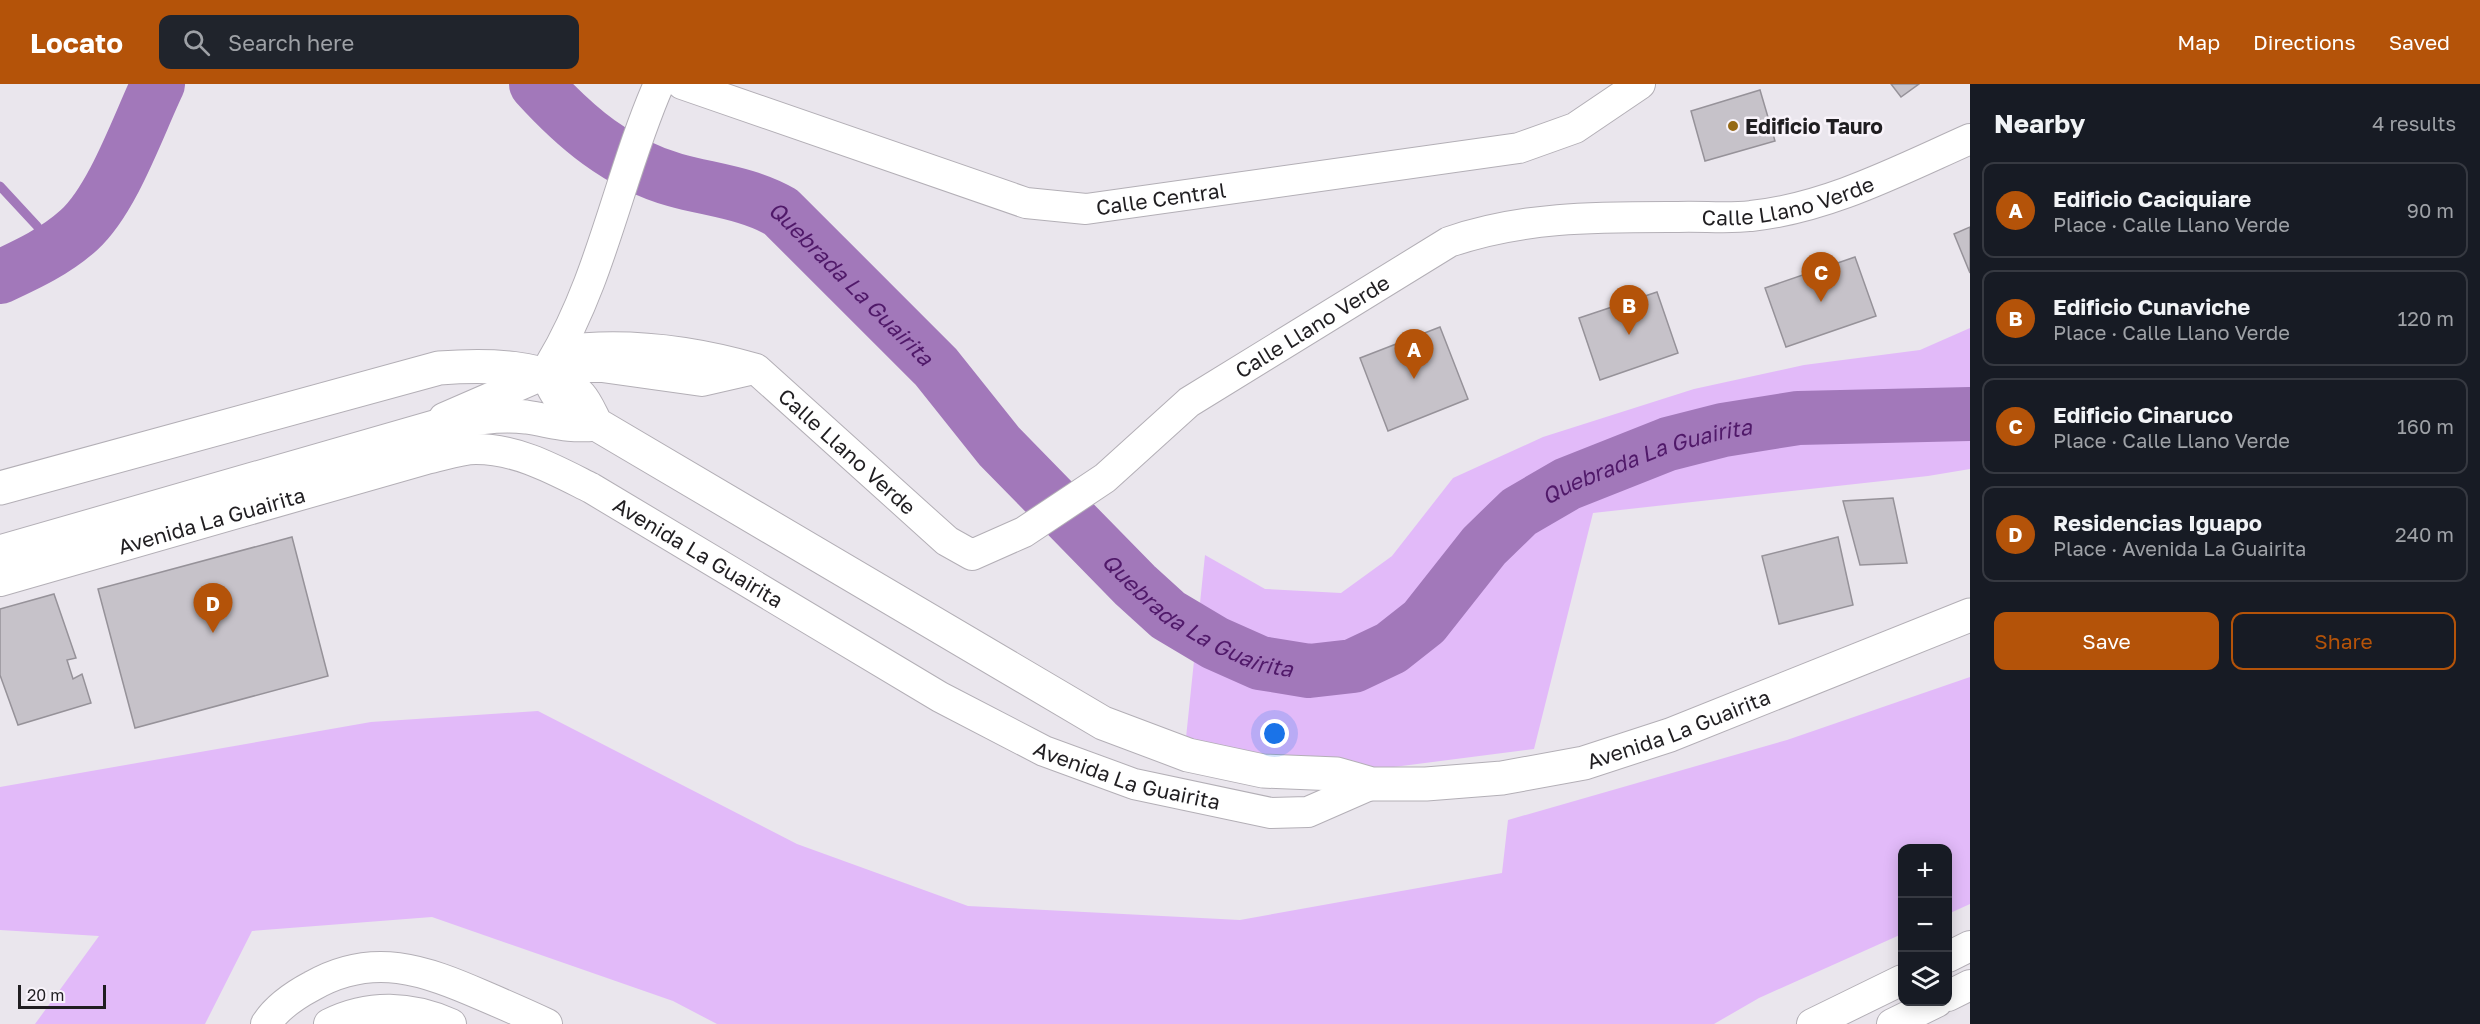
<!DOCTYPE html>
<meta charset="utf-8">
<style>
body{margin:0;font-family:"Golos Text",sans-serif;background:#20242c;color:#f1f3f6}
.controls{position:absolute;right:18px;bottom:18px;display:grid;overflow:hidden;border-radius:12px;box-shadow:0 3px 15px #0003}
.controls button{width:54px;height:54px;display:grid;place-items:center;padding:0;border:0;border-bottom:2px solid #363941;background:#171b24;color:#f1f3f6;font:30px sans-serif}
.scale{position:absolute;left:18px;bottom:15px;width:88px;box-sizing:border-box;padding-left:6px;border:3px solid #201e21;border-top:0;font-size:16px;line-height:21px;white-space:nowrap;color:#201e21;-webkit-text-stroke:4px #f8f3fa;paint-order:stroke}
.you{position:absolute;left:1275px;top:650px;width:21px;height:21px;margin:-15px;border:4px solid #fff;border-radius:50%;background:#1a73e8;box-shadow:0 0 0 9px #1a73e833}
.badge{display:grid;place-items:center;width:39px;height:39px;border-radius:50%;background:#b45309;color:#fff;font-size:20px;font-weight:700}
.pin{position:absolute;translate:-50% -50px;filter:drop-shadow(0 2px 3px #0008)}
.pin::after{content:'';position:absolute;top:32px;width:21px;height:18px;background:inherit;clip-path:polygon(0 0,100% 0,50% 100%)}
.list{margin:0;padding:0;list-style:none}
h2{display:flex;justify-content:space-between;align-items:center;height:78px;margin:0;padding:0 24px;font-size:26px}
h2 small{font-size:20px;font-weight:400;color:#9ea1a6}
.list li{display:grid;grid-template-columns:39px 1fr auto;gap:18px;align-items:center;box-sizing:border-box;height:96px;margin:0 12px 12px;padding:0 12px;border:2px solid #363941;border-radius:12px}
.list b{display:block;font-size:22px;white-space:nowrap}
.list p{margin:0;font-size:20px;white-space:nowrap;color:#9ea1a6}
.list em{font-size:20px;font-style:normal;color:#9ea1a6}
.actions{display:flex;gap:12px;padding:18px 24px}
.actions a{flex:1;padding:14px 0;border:2px solid #b45309;border-radius:12px;text-align:center;font-size:21px;color:#b45309}
.actions .main{background:#b45309;color:#fff}
.icon{flex:none;width:33px;height:33px;fill:none;stroke:currentColor;stroke-width:2;stroke-linecap:round;stroke-linejoin:round}
.map{position:relative;flex:none;width:1970px;height:940px;overflow:hidden}
header{display:flex;align-items:center;gap:36px;box-sizing:border-box;height:84px;padding:0 30px;background:#b45309;color:#fff}
header strong{font-size:28px}
nav{display:flex;gap:33px;margin-inline-start:auto;font-size:21px}
.search{width:420px;height:54px;background:#20242c;display:flex;align-items:center;gap:15px;box-sizing:border-box;padding:0 21px;border-radius:12px;color:#9ea1a6;font-size:22px}
main{display:flex}
aside{flex:1;background:#171b24}
.map>svg:first-child{display:block}
.green{fill:#e2baf9}
.lines{fill:none;stroke-linecap:round;stroke-linejoin:round}
.stream{stroke:#a278ba;stroke-width:9}
.river{stroke:#a278ba;stroke-width:54}
.building{fill:#c6c2c9;stroke:#969299;stroke-width:1.5}
.street-casing{stroke:#b3afb6;stroke-width:32}
.secondary-casing{stroke:#b3afb6;stroke-width:35}
.street{stroke:#fff;stroke-width:30}
.secondary{stroke:#fff;stroke-width:33}
.poi-dot{fill:#956915;stroke:#f8f3fa;stroke-width:2}
.labels{text-anchor:middle;dominant-baseline:central;stroke-width:5;stroke-linejoin:round;paint-order:stroke}
.poi-label{font-size:21px;font-weight:bold;fill:#201e21;stroke:#f8f3fa;text-anchor:start}
.street-label{font-size:21px;fill:#201e21;stroke:#f8f3fa}
.water-label{font-size:22px;font-style:italic;fill:#501969;stroke:#f8f3fa}
</style>
<header>
<strong>Locato</strong>
<div class="search"><svg class="icon" aria-label="search" viewBox="0 0 24 24"><circle cx="10" cy="10" r="6"/><path d="M15 15l6 6"/></svg>Search here</div>
<nav><a>Map</a><a>Directions</a><a>Saved</a></nav>
</header>
<main>
<div class="map">
<svg width="1970" height="940" viewBox="0 0 1970 940">
<rect width="100%" height="100%" fill="#eae6ed"/>
<path class="green" d="M1970,244V385L1928,392L1593,429L1534,665L1347,689L1184,673L1205,471L1265,505L1341,509L1392,472L1453,394L1543,353L1694,305L1804,281L1920,266Z
M1970,593V820L1948,830V764H1902V850L1759,914L1714,940H717L673,917L432,833L252,847L205,940H35L99,852L0,846V703L371,638L538,627L797,760L968,822L1240,836L1502,789L1508,736L1787,656Z"/>
<g class="lines">
<path class="stream" d="M0,102L37,142L51,166"/>
<g class="river">
<path id="s1" d="M536,0C575,43 618,80 675,96C711,106 748,109 781,128L936,283L999,362L1135,501L1168,531L1215,559L1260,579L1309,587L1353,582L1391,564L1424,538L1484,462L1519,428L1567,400L1668,360L1723,346L1798,334L1970,330"/>
<path d="M0,193C28,180 56,167 79,146C113,115 138,42 158,0"/>
</g>
</g>
<path class="building" d="M1891,0H1919L1901,13Z
M1760,6L1775,57L1705,77L1691,27Z
M1970,143V189L1954,150Z
M1855,173L1876,232L1786,263L1765,204Z
M1657,208L1678,269L1600,296L1579,234Z
M1440,243L1468,315L1388,347L1360,274Z
M1893,414L1907,479L1860,481L1843,417Z
M292,453L328,592L135,644L98,505Z
M1838,453L1853,521L1779,540L1762,472Z
M54,510L76,574L67,576L73,595L82,590L91,619L18,641L0,591V525Z"/>
<g class="lines">
<g class="street-casing">
<g id="street">
<path id="s2" d="M682,0L1026,119L1086,125L1519,64L1575,44L1640,0"/>
<path id="s3" d="M559,267C624,258 693,267 756,285L947,457L972,471L1024,448L1105,394L1189,318L1449,158C1524,132 1599,133 1678,133C1702,132 1728,135 1751,132C1828,124 1900,86 1970,55"/>
<path d="M551,279C602,194 619,91 659,0"/>
<path d="M545,290C560,321 564,327 596,340"/>
<path d="M444,334L545,290L575,283H602L702,297L750,286"/>
<path id="s4" d="M0,497L426,375C441,372 460,365 476,365C518,365 555,386 591,404L940,613L1044,667L1134,700L1271,729L1308,728L1372,700"/>
<path d="M1948,873L1970,862"/>
<path d="M1948,912L1970,901"/>
<path d="M266,940C277,923 295,911 312,902C373,867 424,886 484,912C505,921 526,930 547,940"/>
<path d="M329,940C369,920 411,922 451,940"/>
<path d="M1812,940L1902,896"/>
<path d="M1892,940L1937,918"/>
</g>
</g>
<g class="secondary-casing">
<g id="secondary">
<path id="s5" d="M0,404L439,284C480,281 551,279 580,312C587,320 591,331 596,340L1103,639L1188,671L1263,687L1337,690L1372,700H1426L1502,694L1584,679L1670,651L1970,531"/>
<path d="M0,468L441,341C470,335 496,330 526,333C553,337 567,343 596,340"/>
</g>
</g>
<use href="#street" class="street"/>
<use href="#secondary" class="secondary"/>
</g>
<circle class="poi-dot" cx="1733" cy="42" r="6"/>
<g class="labels">
<g class="poi-label">
<text x="1745" y="42">Edificio Tauro</text>
</g>
<g class="street-label">
<text stroke="none"><textPath href="#s3" startOffset="1401">Calle Llano Verde</textPath></text>
<text stroke="none"><textPath href="#s2" startOffset="500">Calle Central</textPath></text>
<text stroke="none"><textPath href="#s3" startOffset="897">Calle Llano Verde</textPath></text>
<text stroke="none"><textPath href="#s3" startOffset="322">Calle Llano Verde</textPath></text>
<text stroke="none"><textPath href="#s4" startOffset="220">Avenida La Guairita</textPath></text>
<text stroke="none"><textPath href="#s4" startOffset="742">Avenida La Guairita</textPath></text>
<text stroke="none"><textPath href="#s5" startOffset="1816">Avenida La Guairita</textPath></text>
<text stroke="none"><textPath href="#s4" startOffset="1228">Avenida La Guairita</textPath></text>
</g>
<g class="water-label">
<text stroke="none"><textPath href="#s1" startOffset="382">Quebrada La Guairita</textPath></text>
<text stroke="none"><textPath href="#s1" startOffset="1408">Quebrada La Guairita</textPath></text>
<text stroke="none"><textPath href="#s1" startOffset="868">Quebrada La Guairita</textPath></text>
</g>
</g>
</svg>
<div class="controls">
<button>+</button>
<button>−</button>
<button><svg class="icon" aria-label="layers" viewBox="0 0 24 24"><path d="M12 4l9 5-9 5-9-5zM3 14l9 5 9-5"/></svg></button>
</div>
<div class="scale">20 m</div>
<div class="you"></div>
<div class="pin badge" style="left:1414px;top:295px">A</div>
<div class="pin badge" style="left:1629px;top:251px">B</div>
<div class="pin badge" style="left:1821px;top:218px">C</div>
<div class="pin badge" style="left:213px;top:549px">D</div>
</div>
<aside>
<h2>Nearby<small>4 results</small></h2>
<ul class="list">
<li><span class="badge">A</span><div><b>Edificio Caciquiare</b><p>Place · Calle Llano Verde</p></div><em>90 m</em></li>
<li><span class="badge">B</span><div><b>Edificio Cunaviche</b><p>Place · Calle Llano Verde</p></div><em>120 m</em></li>
<li><span class="badge">C</span><div><b>Edificio Cinaruco</b><p>Place · Calle Llano Verde</p></div><em>160 m</em></li>
<li><span class="badge">D</span><div><b>Residencias Iguapo</b><p>Place · Avenida La Guairita</p></div><em>240 m</em></li>
</ul>
<div class="actions"><a class="main">Save</a><a>Share</a></div>
</aside>
</main>
